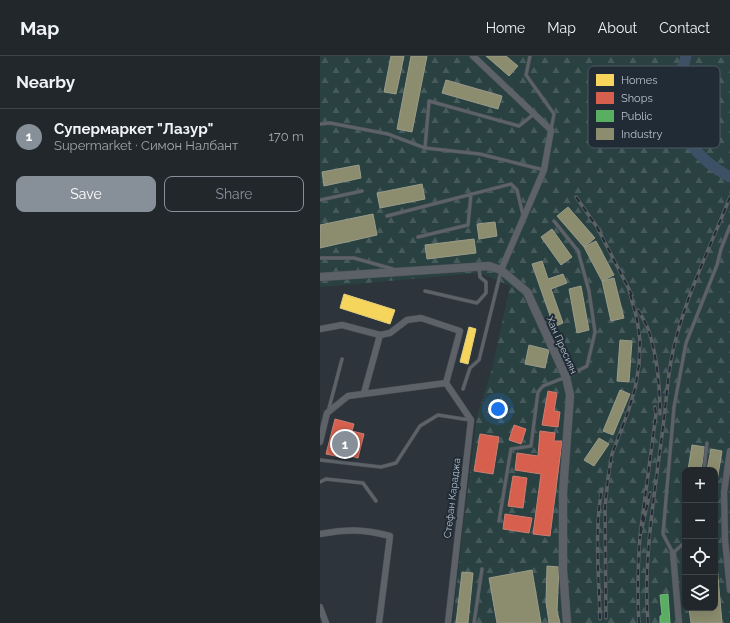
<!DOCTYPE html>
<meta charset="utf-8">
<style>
body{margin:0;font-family:Raleway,sans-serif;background:#2a2f34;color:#f1f3f6}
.controls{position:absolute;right:12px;bottom:12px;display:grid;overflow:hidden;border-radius:8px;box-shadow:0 4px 16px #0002}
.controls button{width:36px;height:36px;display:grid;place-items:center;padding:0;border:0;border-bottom:1px solid #3f4448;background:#22272c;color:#f1f3f6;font:20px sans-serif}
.you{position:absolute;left:178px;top:353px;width:14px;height:14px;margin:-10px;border:3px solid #fff;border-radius:50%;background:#1a73e8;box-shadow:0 0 0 6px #1a73e833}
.badge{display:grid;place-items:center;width:26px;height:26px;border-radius:50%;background:#879099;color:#fff;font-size:13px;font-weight:700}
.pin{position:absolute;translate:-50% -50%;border:2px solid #fff;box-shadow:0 1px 4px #0006}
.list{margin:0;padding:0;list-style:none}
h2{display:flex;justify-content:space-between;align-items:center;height:52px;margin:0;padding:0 16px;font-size:17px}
h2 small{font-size:13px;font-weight:400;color:#a2a5a9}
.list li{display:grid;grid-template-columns:26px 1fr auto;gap:12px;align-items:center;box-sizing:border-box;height:56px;padding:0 16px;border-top:1px solid #3f4448}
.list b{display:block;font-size:15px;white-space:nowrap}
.list p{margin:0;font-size:13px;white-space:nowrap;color:#a2a5a9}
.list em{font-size:13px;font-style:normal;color:#a2a5a9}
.actions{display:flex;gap:8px;padding:12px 16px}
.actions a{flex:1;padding:9px 0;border:1px solid #879099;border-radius:8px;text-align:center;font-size:14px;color:#879099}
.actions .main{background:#879099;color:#fff}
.icon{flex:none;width:22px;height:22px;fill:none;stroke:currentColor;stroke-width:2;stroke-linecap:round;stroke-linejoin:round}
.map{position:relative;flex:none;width:410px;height:567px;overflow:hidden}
header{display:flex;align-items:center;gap:24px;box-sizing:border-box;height:56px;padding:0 20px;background:#22272c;border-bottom:1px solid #3f4448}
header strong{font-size:19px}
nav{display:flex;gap:22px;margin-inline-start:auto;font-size:14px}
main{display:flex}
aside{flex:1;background:#22272c}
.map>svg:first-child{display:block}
.forest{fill:url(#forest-firs);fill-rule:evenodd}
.homes{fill:#f6d55c;stroke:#e3cf7d}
.shops{fill:#d6604d;stroke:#cd7d73}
.public{fill:#5aae61;stroke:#76b481}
.industry{fill:#8c8c6e;stroke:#999c8a}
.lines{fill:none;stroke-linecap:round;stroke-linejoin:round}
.river{stroke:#3c5165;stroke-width:11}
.lane-casing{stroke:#4b5055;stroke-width:4}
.street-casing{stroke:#4b5055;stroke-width:7}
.secondary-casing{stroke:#4b5055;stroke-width:9}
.lane{stroke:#5d6269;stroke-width:3}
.street{stroke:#5d6269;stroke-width:6}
.secondary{stroke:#5c6167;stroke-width:8}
.rail-casing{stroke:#5c6166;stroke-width:3.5}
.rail{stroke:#202b36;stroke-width:2;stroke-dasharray:6;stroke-linecap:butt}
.labels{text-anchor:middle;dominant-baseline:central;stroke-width:4;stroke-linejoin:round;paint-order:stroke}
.street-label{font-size:10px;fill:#b8c1cb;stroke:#202b36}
.key{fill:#202b36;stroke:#4e5863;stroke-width:1}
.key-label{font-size:11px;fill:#b8c1cb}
</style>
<header>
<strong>Map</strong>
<nav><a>Home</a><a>Map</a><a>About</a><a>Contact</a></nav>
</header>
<main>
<aside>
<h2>Nearby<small></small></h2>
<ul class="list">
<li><span class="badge">1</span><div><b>Супермаркет &quot;Лазур&quot;</b><p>Supermarket · Симон Налбант</p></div><em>170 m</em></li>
</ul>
<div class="actions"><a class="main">Save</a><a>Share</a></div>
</aside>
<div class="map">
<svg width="410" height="567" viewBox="0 0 410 567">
<defs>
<pattern id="forest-firs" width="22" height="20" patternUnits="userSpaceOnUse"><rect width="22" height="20" fill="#2a4142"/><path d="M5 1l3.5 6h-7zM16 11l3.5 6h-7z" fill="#475b5c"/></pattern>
</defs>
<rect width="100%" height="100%" fill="#2d343b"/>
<path class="forest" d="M0,0H410V567H133L142,480L157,360L172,313L190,230L160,217L0,231ZM365,414H395V552H365Z"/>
<path class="homes" d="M24,238L75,254L70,268L20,252Z
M149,271L156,273L148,308L140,306Z"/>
<path class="shops" d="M228,335L237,337L234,355L240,356L238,371L222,369Z
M15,363L34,368L32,375L44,378L38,402L26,399L25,402L6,398Z
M194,369L206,373L201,388L189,384Z
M220,375L235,377L234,385H242L230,480L213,478L221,418L195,414L197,397L218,400Z
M160,378L179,381L173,418L154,415Z
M193,420L207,422L203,452L188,450Z
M185,458L212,462L209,477L183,473Z"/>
<path class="public" d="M348,538L350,567H340V560L342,559L340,539Z"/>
<path class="industry" d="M71,0H84L76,38L64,36Z
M91,0H107L92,76L77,73Z
M166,0H186L198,10L189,20Z
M126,24L182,40L178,53L122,37Z
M39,109L41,122L4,130L2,116Z
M102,128L105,143L60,152L57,137Z
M248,151L275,182L264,191L237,160Z
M53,158L57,179L0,192V169Z
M175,166L177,180L159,183L157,168Z
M232,173L252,201L241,209L221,181Z
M154,183L156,197L107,203L105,189Z
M276,185L294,219L282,225L264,191Z
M222,205L228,223L243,218L247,227L231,233L243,267L234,271L212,208Z
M294,222L304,262L291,265L282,225Z
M261,230L269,274L257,277L249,233Z
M300,284L312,285L309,326L297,325Z
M209,289L229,294L225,312L205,308Z
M300,334L310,338L293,379L283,375Z
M279,382L289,388L274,410L264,404Z
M372,389L385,391L381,414H368Z
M391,393L402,395L395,437V414H387Z
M395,509H397L402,567H371L369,552H395Z
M227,510L239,511L237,555L240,567H229L226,546Z
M212,514L221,567H177L169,522Z
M142,516L153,517L148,567H136Z"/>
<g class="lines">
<path class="river" d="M366,0C363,13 357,25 354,38C347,71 383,107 410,121"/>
<g class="lane-casing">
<path id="lane" d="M210,0L206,19L234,58L231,74
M214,58L199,70L109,45L105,92L160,98L224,114
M0,68L10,67L68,78L105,92
M0,144L42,135
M67,160L191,128L197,134L203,159
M98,181L148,169L151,138
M0,202H34L73,213
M105,235L157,247L166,237V226L160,221L159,212
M143,333L150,312L159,304L181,215
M8,356L22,303
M0,404L61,411L76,407L100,370L118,359L150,364
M384,414L387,387
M0,426L6,423L43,427L56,445
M179,465L191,393L211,390L218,336L223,330L246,321L267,310L275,276L269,235L258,195L234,165
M365,486L353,497L343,478L354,351L366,287L397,209L401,193L410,170
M154,567L162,513"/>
</g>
<g class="street-casing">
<path id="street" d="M153,0L231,74L224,114L181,214
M0,273L22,269L60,279L70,277L87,264L101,262L140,275L126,327
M126,327L151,364L128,567
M44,337L60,279
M0,386L7,357L28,340L126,327
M410,395L404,436L405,484L410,534
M0,478C28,473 43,473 70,480L59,567
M353,497L359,567
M0,551L6,567"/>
</g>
<g class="secondary-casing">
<path id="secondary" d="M0,221L169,210L181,214L207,236L246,321L250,339L243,436V514L247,567"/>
</g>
<use href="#lane" class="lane"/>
<use href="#street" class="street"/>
<use href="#secondary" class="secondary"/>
<g class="rail-casing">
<path id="rail" d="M256,141L277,171L312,239
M318,254C322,261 327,268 329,276C337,300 340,333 340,358
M330,437L320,480L336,358L335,351
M286,562L285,452L288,422L292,398L308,356L315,333L319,309L320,285L317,263L309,234
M280,563C279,521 274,473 282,433
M319,567C317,538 318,510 320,480
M328,567C323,501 335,436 343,371C347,340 348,309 357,279C370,231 392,187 410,141"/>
</g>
<use href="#rail" class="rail"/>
</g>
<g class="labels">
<g class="street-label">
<text transform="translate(242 289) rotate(66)">Хан Пресиян</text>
<text transform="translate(132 442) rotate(-83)">Стефан Караджа</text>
</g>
</g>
<rect x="268" y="10" width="132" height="82" rx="6" class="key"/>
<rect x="276" y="18" width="18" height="12" fill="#f6d55c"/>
<rect x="276" y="36" width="18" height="12" fill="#d6604d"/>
<rect x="276" y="54" width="18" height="12" fill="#5aae61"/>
<rect x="276" y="72" width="18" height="12" fill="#8c8c6e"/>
<g class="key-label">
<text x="301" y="28">Homes</text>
<text x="301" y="46">Shops</text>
<text x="301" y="64">Public</text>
<text x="301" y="82">Industry</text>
</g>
</svg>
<div class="controls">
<button>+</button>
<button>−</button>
<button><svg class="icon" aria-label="locate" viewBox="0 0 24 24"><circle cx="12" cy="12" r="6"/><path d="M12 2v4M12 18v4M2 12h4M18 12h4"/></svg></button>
<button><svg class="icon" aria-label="layers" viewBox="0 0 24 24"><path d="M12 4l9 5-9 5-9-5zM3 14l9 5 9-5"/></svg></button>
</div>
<div class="you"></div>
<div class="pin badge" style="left:25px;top:388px">1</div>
</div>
</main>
